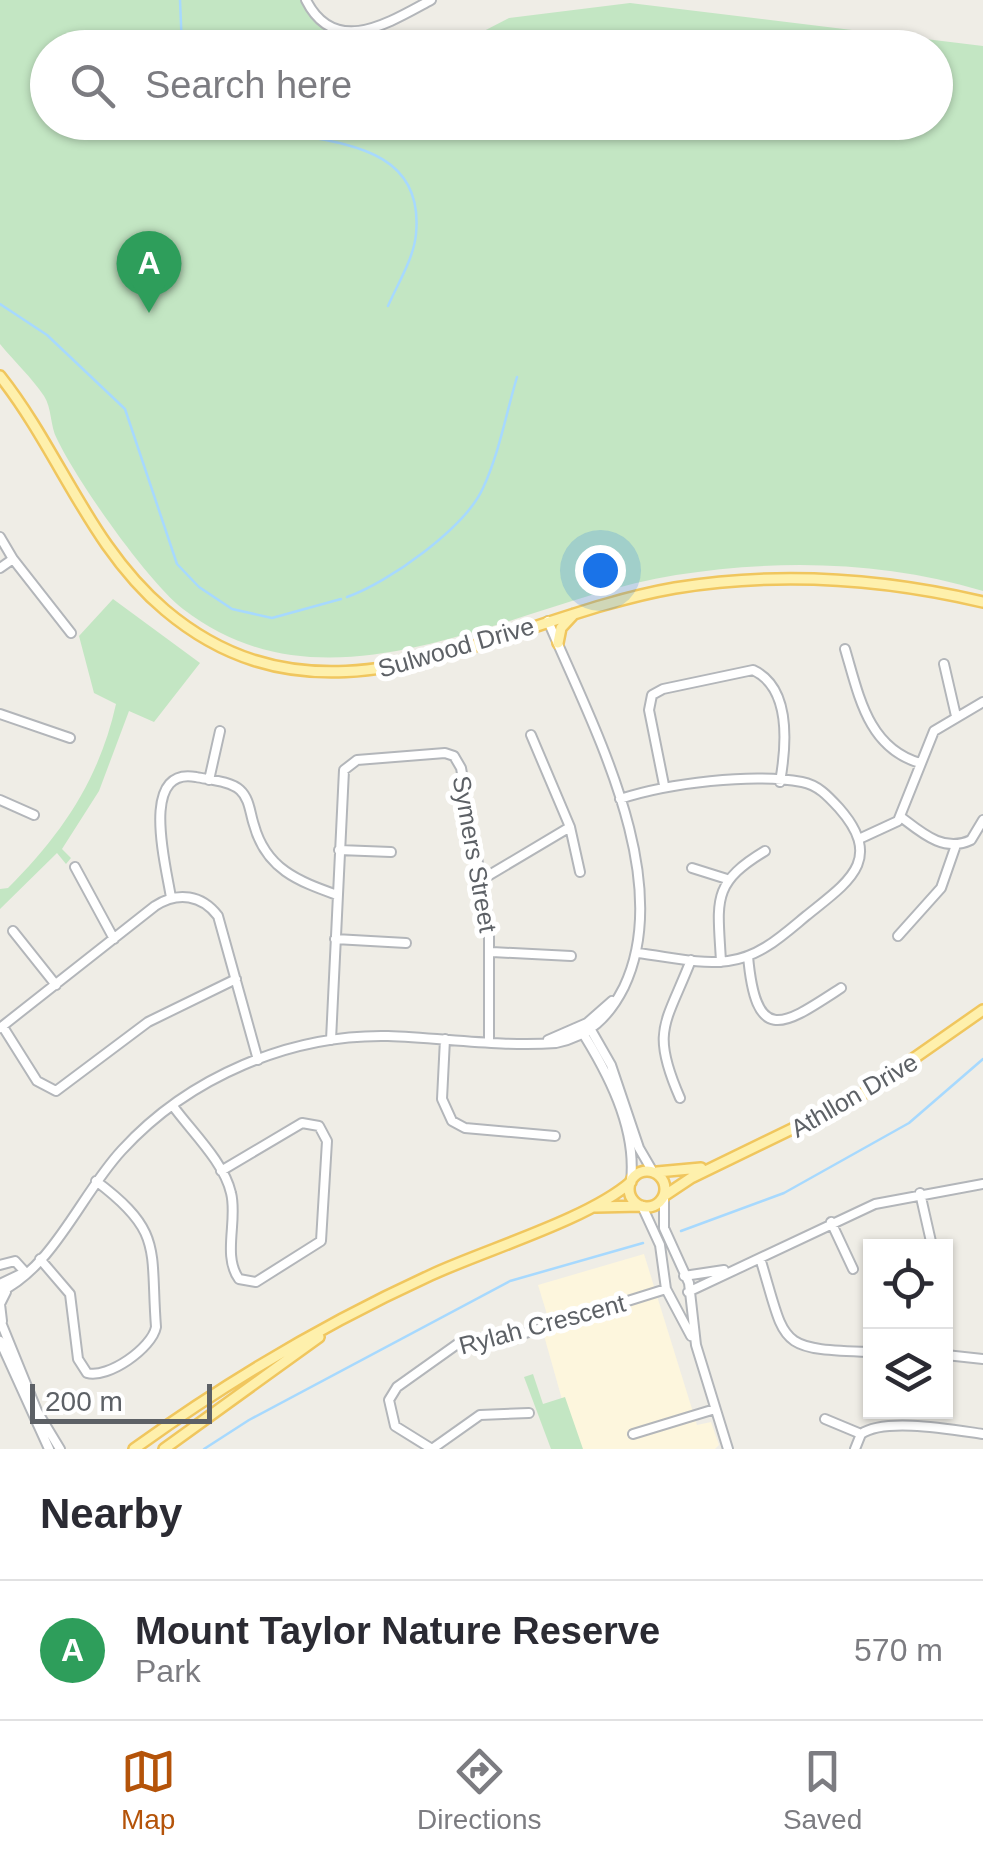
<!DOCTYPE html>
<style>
body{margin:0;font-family:Arial,sans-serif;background:#f2f2f3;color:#2b2b33}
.controls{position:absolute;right:30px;bottom:30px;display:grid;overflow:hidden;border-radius:0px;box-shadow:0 2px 8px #0004}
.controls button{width:90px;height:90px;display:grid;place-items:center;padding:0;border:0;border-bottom:2px solid #e1e1e2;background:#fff;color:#2b2b33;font:50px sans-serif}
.scale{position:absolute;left:30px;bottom:25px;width:182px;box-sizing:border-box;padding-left:10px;border:5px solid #5d6166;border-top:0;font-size:28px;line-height:35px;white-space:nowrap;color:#5d6166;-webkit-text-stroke:8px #fff;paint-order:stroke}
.you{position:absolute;left:600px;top:570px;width:35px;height:35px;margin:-25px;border:8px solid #fff;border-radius:50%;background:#1a73e8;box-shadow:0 0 0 15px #1a73e833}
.badge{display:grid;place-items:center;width:65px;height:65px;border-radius:50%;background:#b45309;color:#fff;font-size:32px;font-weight:700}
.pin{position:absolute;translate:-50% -82px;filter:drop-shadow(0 2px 5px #0008)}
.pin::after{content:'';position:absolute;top:52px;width:35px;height:30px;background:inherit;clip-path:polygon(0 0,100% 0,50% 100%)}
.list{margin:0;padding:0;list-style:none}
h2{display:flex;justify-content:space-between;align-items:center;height:130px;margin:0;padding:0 40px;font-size:42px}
h2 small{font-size:32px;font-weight:400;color:#7c7c81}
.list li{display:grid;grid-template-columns:65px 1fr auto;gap:30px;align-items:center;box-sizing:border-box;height:140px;padding:0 40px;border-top:2px solid #e1e1e2}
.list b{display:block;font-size:38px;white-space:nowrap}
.list p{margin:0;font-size:32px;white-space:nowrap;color:#7c7c81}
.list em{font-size:32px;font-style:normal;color:#7c7c81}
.icon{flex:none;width:55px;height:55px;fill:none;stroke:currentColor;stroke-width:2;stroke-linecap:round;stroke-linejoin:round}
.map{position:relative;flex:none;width:983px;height:1449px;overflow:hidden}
.search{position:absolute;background:#fff;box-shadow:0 2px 8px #0004;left:30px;right:30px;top:30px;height:110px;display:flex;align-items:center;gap:25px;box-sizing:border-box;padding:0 35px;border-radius:55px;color:#7c7c81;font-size:38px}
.sheet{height:270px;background:#fff}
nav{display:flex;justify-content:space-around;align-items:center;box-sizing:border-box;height:140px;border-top:2px solid #e1e1e2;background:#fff;font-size:28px;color:#7c7c81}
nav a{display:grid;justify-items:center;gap:5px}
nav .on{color:#b45309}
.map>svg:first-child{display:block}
.commercial{fill:#fdf6dd}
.green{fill:#c3e6c3}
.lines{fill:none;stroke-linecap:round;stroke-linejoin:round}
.stream{stroke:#a7d9fe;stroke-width:2.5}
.minor-casing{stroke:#b3b6ba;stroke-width:12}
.major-casing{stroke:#f0c65e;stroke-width:14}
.minor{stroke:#fff;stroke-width:8}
.major{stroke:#fef0ac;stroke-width:9}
.labels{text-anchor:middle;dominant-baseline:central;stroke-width:10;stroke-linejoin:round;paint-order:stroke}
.street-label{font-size:25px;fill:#5d6166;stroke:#fff}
</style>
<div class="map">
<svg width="983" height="1449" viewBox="0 0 983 1449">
<rect width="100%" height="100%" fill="#efede6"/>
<path class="commercial" d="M644,1254L697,1425L711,1422L719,1445L715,1449H576L541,1325L549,1321L538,1285Z"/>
<path class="green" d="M0,0H306L331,27L365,32L370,47L48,48V122H936V48L453,47L509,18L630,3L983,46V591C883,561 779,559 676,575C516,600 333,725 183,609C147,581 77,481 57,439C50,426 52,408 44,396C32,378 14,361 0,344Z
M113,599L200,663L154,722L129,711L99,791L62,849L71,858L66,864L57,853L0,909V889L8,888C62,834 99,780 116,704L94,693L79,636Z
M533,1374L543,1404L565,1397L583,1449H551L524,1377Z"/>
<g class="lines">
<path class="stream" d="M180,0L182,48
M242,122C307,146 426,130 416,234C414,258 397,285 388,306
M0,304L47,335L125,409L177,564L199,587L232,609L272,618L341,599
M347,597C388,583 465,528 483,488C499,454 506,414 517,377
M681,1231L784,1193L909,1123L983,1059
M204,1449L249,1420L510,1281L643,1243"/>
<g class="minor-casing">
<path id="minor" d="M306,0C335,58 390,22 431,0
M0,537L13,559L0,568
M13,559L71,633
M845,649C859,696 868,748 920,763
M944,664L956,716
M0,714L70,738
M531,735L570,827
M209,780L220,731
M664,785L649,710L652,695L663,689L753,670C792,688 786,748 780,782
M620,799C669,783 751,773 802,782C818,785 828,796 839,808C885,860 848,882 806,916C783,935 760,957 728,961C699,965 666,956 637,953
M0,800L34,815
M901,817C922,833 944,853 971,840L983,820
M859,839L898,821L934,731L983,702
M339,850L391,852
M75,867L114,939
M692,868L727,879
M481,880L570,827L580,872
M171,898C167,869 138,766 196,777C210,780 230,781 240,790C250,799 250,814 254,825C266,869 298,881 337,895
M13,931L56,985
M898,936L941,888L956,845
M335,939L406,943
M492,952L571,956
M748,956C756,1047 784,1025 841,988
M721,962C718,902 710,884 765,851
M587,1023L611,1065L639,1148L653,1172
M3,1027L37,1081L56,1091L148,1022L236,979
M579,1027C607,1071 637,1127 631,1181
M0,1028L155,906C178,891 202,895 218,916L258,1060
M445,1039L442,1099L452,1121L465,1128L555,1136
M331,1040L344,770L357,760L445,753L454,756L461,768L489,925V1040
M548,1040L587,1023L612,1001
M680,1098C650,1030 666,1024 691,960
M173,1106C191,1131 224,1162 231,1193C238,1220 222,1256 239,1279L256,1282L321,1241L327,1141L319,1126L302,1123L221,1171
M920,1193L932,1246
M664,1197V1228L689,1283L696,1345L728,1449
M642,1206L660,1245L666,1289L691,1336
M831,1222L853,1269
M760,1258C787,1346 775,1349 870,1352
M40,1259L70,1294L78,1359L87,1373C108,1379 152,1348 156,1327C150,1249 164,1232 96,1181
M0,1265L15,1261L25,1272
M684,1276L724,1270
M0,1284L25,1272
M0,1292C55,1265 81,1194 122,1150C189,1077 290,1034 388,1036C443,1038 502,1047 556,1043C589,1036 609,1017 624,987C676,878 591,723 548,621
M688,1292L875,1204L983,1184
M0,1320L37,1411L60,1449
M2,1321L0,1304L6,1292
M0,1341L49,1449
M946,1355L983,1359
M825,1419L861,1434C885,1417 954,1430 983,1434
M633,1434L715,1409
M432,1449L395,1426L389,1400L397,1387L463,1340L519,1335L666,1289
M432,1449L480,1415L529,1413
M855,1449L861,1434"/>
</g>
<g class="major-casing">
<path id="major" d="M0,376C60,452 90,547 165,610C327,747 502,618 675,588C779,571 881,578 983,602
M558,643L561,628L574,614
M629 1189a18 18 0 1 1 36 0a18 18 0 1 1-36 0Z
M657,1172L701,1168
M664,1196L691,1178L860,1096L983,1010
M596,1207L641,1206
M134,1449C228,1381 326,1323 431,1275C487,1249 587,1220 631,1182
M164,1449L319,1337"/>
</g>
<use href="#minor" class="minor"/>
<use href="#major" class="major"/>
</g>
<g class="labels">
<g class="street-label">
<text transform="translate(456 647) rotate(-16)">Sulwood Drive</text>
<text transform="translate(475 854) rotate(80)">Symers Street</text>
<text transform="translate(854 1095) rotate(-30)">Athllon Drive</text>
<text transform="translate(542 1324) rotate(-15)">Rylah Crescent</text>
</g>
</g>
</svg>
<div class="controls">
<button><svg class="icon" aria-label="locate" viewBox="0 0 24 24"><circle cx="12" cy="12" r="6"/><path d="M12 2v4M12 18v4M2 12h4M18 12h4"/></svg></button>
<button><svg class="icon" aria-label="layers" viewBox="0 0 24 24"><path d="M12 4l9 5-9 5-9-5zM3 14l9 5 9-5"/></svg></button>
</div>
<div class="scale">200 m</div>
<div class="you"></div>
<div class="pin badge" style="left:149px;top:313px;background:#2e9e5b">A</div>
<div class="search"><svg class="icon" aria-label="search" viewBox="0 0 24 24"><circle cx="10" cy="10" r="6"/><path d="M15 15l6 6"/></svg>Search here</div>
</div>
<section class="sheet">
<h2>Nearby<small></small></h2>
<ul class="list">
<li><span class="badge" style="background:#2e9e5b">A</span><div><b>Mount Taylor Nature Reserve</b><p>Park</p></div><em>570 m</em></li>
</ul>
</section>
<nav>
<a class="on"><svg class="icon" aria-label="map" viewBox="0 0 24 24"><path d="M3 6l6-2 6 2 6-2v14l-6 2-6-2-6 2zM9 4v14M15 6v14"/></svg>Map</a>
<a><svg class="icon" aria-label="directions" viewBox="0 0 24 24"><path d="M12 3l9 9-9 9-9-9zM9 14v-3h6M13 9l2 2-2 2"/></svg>Directions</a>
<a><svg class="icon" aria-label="saved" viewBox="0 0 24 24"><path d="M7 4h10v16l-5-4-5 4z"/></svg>Saved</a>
</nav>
